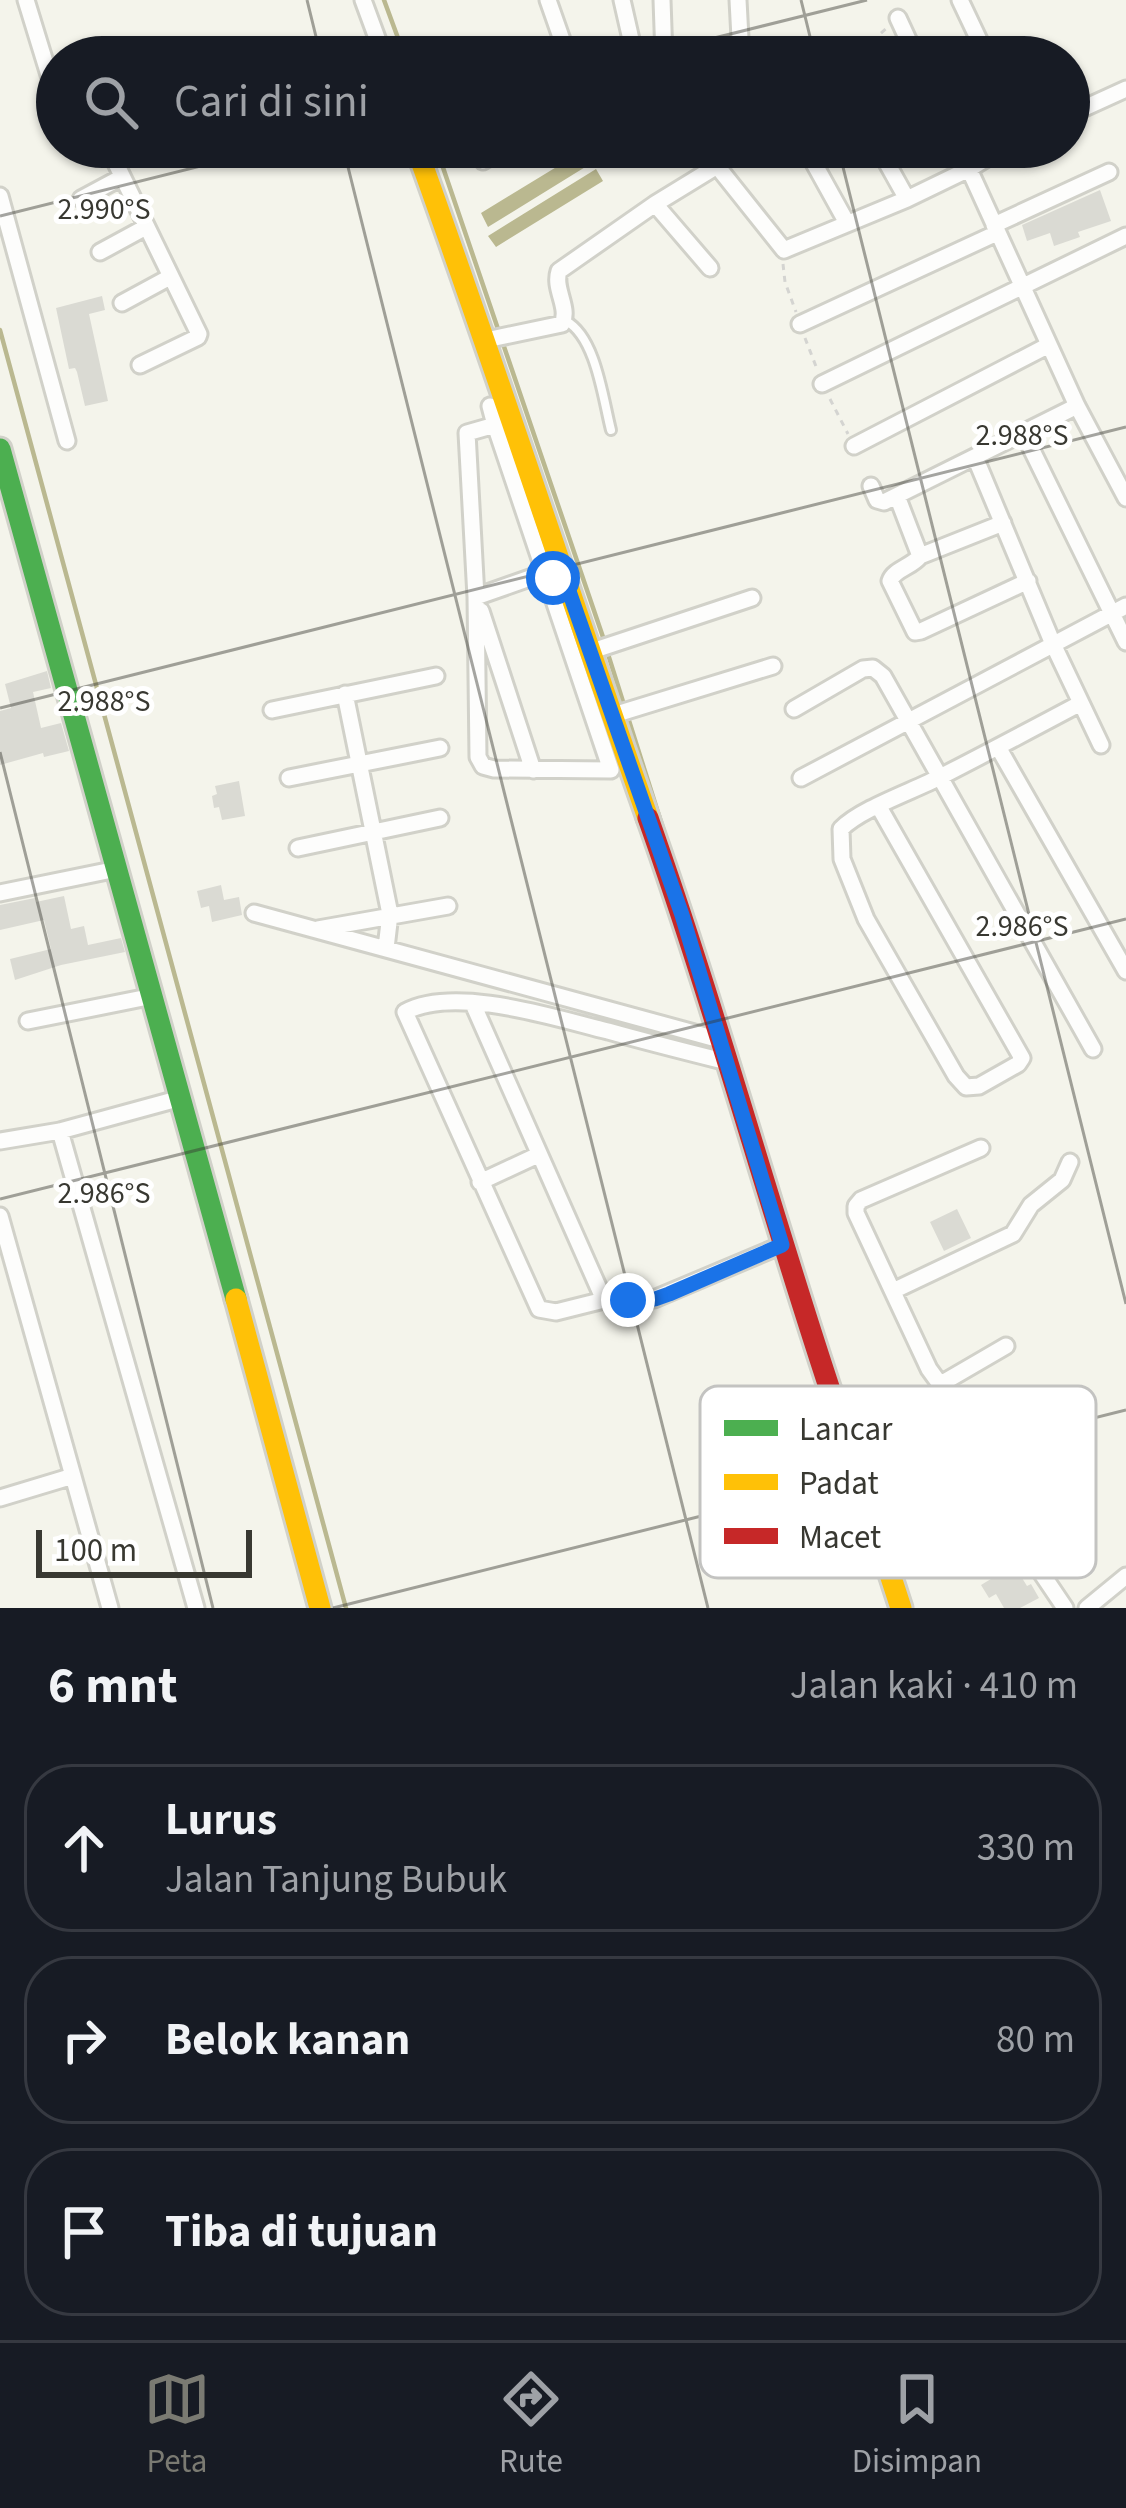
<!DOCTYPE html>
<html lang="id">
<meta charset="utf-8">
<style>
body{margin:0;font-family:"Source Sans 3",sans-serif;background:#20242c;color:#f1f3f6}
.scale{position:absolute;left:36px;bottom:30px;width:216px;box-sizing:border-box;padding-left:12px;border:6px solid #383831;border-top:0;font-size:33px;line-height:42px;white-space:nowrap;color:#383831;-webkit-text-stroke:9px #fff;paint-order:stroke}
.stop{position:absolute;width:36px;height:36px;margin:-27px;border:9px solid #1a73e8;border-radius:50%;background:#fff}
.stop.end{background:#1a73e8;border-color:#fff;box-shadow:0 3px 12px #0008}
.list{margin:0;padding:0;list-style:none}
h2{display:flex;justify-content:space-between;align-items:center;height:156px;margin:0;padding:0 48px;font-size:51px}
h2 small{font-size:39px;font-weight:400;color:#9ea1a6}
.list li{display:grid;grid-template-columns:78px 1fr auto;gap:36px;align-items:center;box-sizing:border-box;height:168px;margin:0 24px 24px;padding:0 24px;border:3px solid #363941;border-radius:48px}
.list b{display:block;font-size:45px;white-space:nowrap}
.list p{margin:0;font-size:39px;white-space:nowrap;color:#9ea1a6}
.list em{font-size:39px;font-style:normal;color:#9ea1a6}
.icon{flex:none;width:66px;height:66px;fill:none;stroke:currentColor;stroke-width:2;stroke-linecap:round;stroke-linejoin:round}
.map{position:relative;flex:none;width:1126px;height:1608px;overflow:hidden}
.search{position:absolute;background:#171b24;box-shadow:0 3px 9px #0004;left:36px;right:36px;top:36px;height:132px;display:flex;align-items:center;gap:30px;box-sizing:border-box;padding:0 42px;border-radius:66px;color:#9ea1a6;font-size:45px}
.sheet{height:732px;background:#171b24}
nav{display:flex;justify-content:space-around;align-items:center;box-sizing:border-box;height:168px;border-top:3px solid #363941;background:#171b24;font-size:33px;color:#9ea1a6}
nav a{display:grid;justify-items:center;gap:6px}
nav .on{color:#7a7a72}
.map>svg:first-child{display:block}
.water{fill:#bab890}
.lines{fill:none;stroke-linecap:round;stroke-linejoin:round}
.stream{stroke:#bab890;stroke-width:4.5}
.building{fill:#dadad3}
.lane-casing{stroke:#d1d1c9;stroke-width:14}
.street-casing{stroke:#d1d1c9;stroke-width:21}
.fast-casing{stroke:#d1d1c9;stroke-width:27}
.slow-casing{stroke:#d1d1c9;stroke-width:27}
.jam-casing{stroke:#d1d1c9;stroke-width:27}
.path{stroke:#d4d4d1;stroke-width:3;stroke-dasharray:6 6;stroke-linecap:butt}
.lane{stroke:#fdfdfc;stroke-width:8}
.street{stroke:#fdfdfc;stroke-width:15}
.fast{stroke:#4caf50;stroke-width:21}
.slow{stroke:#ffc107;stroke-width:21}
.jam{stroke:#c62828;stroke-width:21}
.route{stroke:#1a73e8;stroke-width:15}
.ticks{fill:none;stroke:#383831;stroke-width:3;stroke-opacity:0.45}
.key{fill:#fff;stroke:#c3c3c1;stroke-width:3}
.key-label{font-size:33px;fill:#383831}
.ticks-label{font-size:30px;text-anchor:middle;fill:#383831;stroke:#fff;stroke-width:10;stroke-linejoin:round;paint-order:stroke}
</style>
<div class="map">
<svg width="1126" height="1608" viewBox="0 0 1126 1608">
<rect width="100%" height="100%" fill="#f4f4eb"/>
<path class="water" d="M586,149L595,161L488,227L481,213Z
M596,169L603,181L496,247L488,236Z"/>
<g class="lines">
<path class="stream" d="M384,0L405,57
M436,147L604,640
M0,330L346,1608
M607,651L667,841"/>
</g>
<path class="building" d="M1100,190L1111,221L1078,232L1080,237L1054,246L1050,233L1027,241L1022,225Z
M102,296L105,310L89,314L108,401L85,406L77,372L75,368L69,369L56,308Z
M47,671L51,688L33,692L41,728L61,723L69,751L44,757L43,753L0,765V711L11,708L5,684Z
M239,781L245,816L222,820L219,807L214,808L212,796L217,794L215,786Z
M221,885L224,900L239,897L242,915L212,922L209,906L201,908L197,891Z
M64,896L71,929L84,926L88,945L121,938L125,952L61,965L15,980L10,959L51,949L44,920L0,930V905L35,898L36,902Z
M957,1209L971,1238L944,1251L930,1222Z
M1014,1565L1027,1586L1031,1584L1039,1598L1020,1608H1004L996,1594L989,1598L981,1585Z"/>
<g class="lines">
<g class="lane-casing">
<path id="lane" d="M566,321C596,337 603,399 611,430"/>
</g>
<g class="street-casing">
<path id="street" d="M26,0L53,88L57,86
M363,0L384,57
M548,0L568,57
M622,0L635,57
M662,0L664,57
M738,0L741,57
M960,0L987,57
M898,18L916,57
M1069,115L1126,89
M108,147L199,334L198,337L140,365
M805,147L847,223
M878,147L907,199
M1005,147L969,169L1077,406L1126,498
M483,161L506,147
M0,196L67,441
M81,199L122,177
M655,204L710,268
M994,225L1109,172
M100,252L146,227
M122,303L170,277
M800,324L997,233
M486,340L562,324C570,307 553,289 559,271L655,204L717,166L784,250L907,199L969,169L959,147
M822,384L1126,236
M490,406L495,425
M495,425L611,770L494,769L483,766L478,757L476,597L467,433Z
M1024,434L1126,642
M854,446L1049,345
M975,457L1053,644L1101,745
M871,486L877,500L884,502L1077,406
M897,496L920,556C912,567 894,569 890,581L915,632L921,631L1028,581
M920,556L1003,523
M476,597L544,573
M481,611L533,770
M589,652L752,598
M345,694L390,914L386,948
M794,709L863,669L873,668L883,676L1093,1049
M272,710L436,676
M620,713L773,666
M998,747L1126,971
M289,778L440,748
M801,778L1126,606
M879,807L1022,1058L1018,1064L979,1086L966,1087L956,1076L866,919L842,859L841,829C860,809 913,791 940,777C987,753 1034,728 1081,703
M298,848L440,818
M0,893L117,869
M254,913L720,1040
M318,929L448,906
M473,1004L604,1300
M28,1021L153,996
M727,1062C687,1052 647,1042 608,1031C555,1018 455,985 405,1012L539,1309L556,1312L604,1300L654,1299L782,1245
M60,1131L196,1608
M0,1141L60,1131L181,1098
M981,1148L861,1200L856,1206V1213L929,1369L1048,1533L1034,1562L1065,1608
M480,1182L538,1155
M0,1216L110,1608
M893,1291L1013,1234L1031,1205L1062,1180L1070,1162
M939,1385L1006,1346
M0,1498L73,1476
M1087,1608L1126,1576"/>
</g>
<g class="fast-casing">
<path id="fast" d="M0,449L236,1299"/>
</g>
<g class="slow-casing">
<path id="slow" d="M416,147C497,370 569,595 648,818
M236,1299L320,1608
M830,1390L901,1608"/>
</g>
<g class="jam-casing">
<path id="jam" d="M648,818C715,1007 767,1200 830,1390"/>
</g>
<path class="path" d="M854,57L888,27
M728,157L742,147
M783,264L785,282L796,312
M805,338L817,369
M830,399L848,434"/>
<use href="#lane" class="lane"/>
<use href="#street" class="street"/>
<use href="#fast" class="fast"/>
<use href="#slow" class="slow"/>
<use href="#jam" class="jam"/>
</g>
<g class="lines">
<path class="route" d="M553,578L563,574L682,915L782,1245L669,1294L655,1299L628,1300"/>
</g>
<path class="ticks" d="M307,0L321,57M801,0L815,57M638,57L867,0M343,147L708,1608M838,147L1126,1304M0,216L277,147M0,708L1126,427M0,752L213,1608M0,1199L1126,919M333,1608L1126,1410"/>
<rect x="700" y="1386" width="396" height="192" rx="18" class="key"/>
<rect x="724" y="1420" width="54" height="16" fill="#4caf50"/>
<rect x="724" y="1474" width="54" height="16" fill="#ffc107"/>
<rect x="724" y="1528" width="54" height="16" fill="#c62828"/>
<g class="key-label">
<text x="799" y="1440">Lancar</text>
<text x="799" y="1494">Padat</text>
<text x="799" y="1548">Macet</text>
</g>
<g class="ticks-label">
<text x="104" y="219">2.990°S</text>
<text x="1022" y="445">2.988°S</text>
<text x="104" y="711">2.988°S</text>
<text x="1022" y="936">2.986°S</text>
<text x="104" y="1203">2.986°S</text>
</g>
</svg>
<div class="scale">100 m</div>
<div class="stop" style="left:553px;top:578px"></div>
<div class="stop end" style="left:628px;top:1300px"></div>
<div class="search"><svg class="icon" aria-label="search" viewBox="0 0 24 24"><circle cx="10" cy="10" r="6"/><path d="M15 15l6 6"/></svg>Cari di sini</div>
</div>
<section class="sheet">
<h2>6 mnt<small>Jalan kaki · 410 m</small></h2>
<ul class="list">
<li><svg class="icon" aria-label="ahead" viewBox="0 0 24 24"><path d="M12 20V5M6 11l6-6 6 6"/></svg><div><b>Lurus</b><p>Jalan Tanjung Bubuk</p></div><em>330 m</em></li>
<li><svg class="icon" aria-label="right" viewBox="0 0 24 24"><path d="M7 20v-9h11M14 6l5 5-5 5"/></svg><div><b>Belok kanan</b></div><em>80 m</em></li>
<li><svg class="icon" aria-label="arrive" viewBox="0 0 24 24"><path d="M6 21V4h12l-3 4 3 4H6"/></svg><div><b>Tiba di tujuan</b></div></li>
</ul>
</section>
<nav>
<a class="on"><svg class="icon" aria-label="map" viewBox="0 0 24 24"><path d="M3 6l6-2 6 2 6-2v14l-6 2-6-2-6 2zM9 4v14M15 6v14"/></svg>Peta</a>
<a><svg class="icon" aria-label="directions" viewBox="0 0 24 24"><path d="M12 3l9 9-9 9-9-9zM9 14v-3h6M13 9l2 2-2 2"/></svg>Rute</a>
<a><svg class="icon" aria-label="saved" viewBox="0 0 24 24"><path d="M7 4h10v16l-5-4-5 4z"/></svg>Disimpan</a>
</nav>
